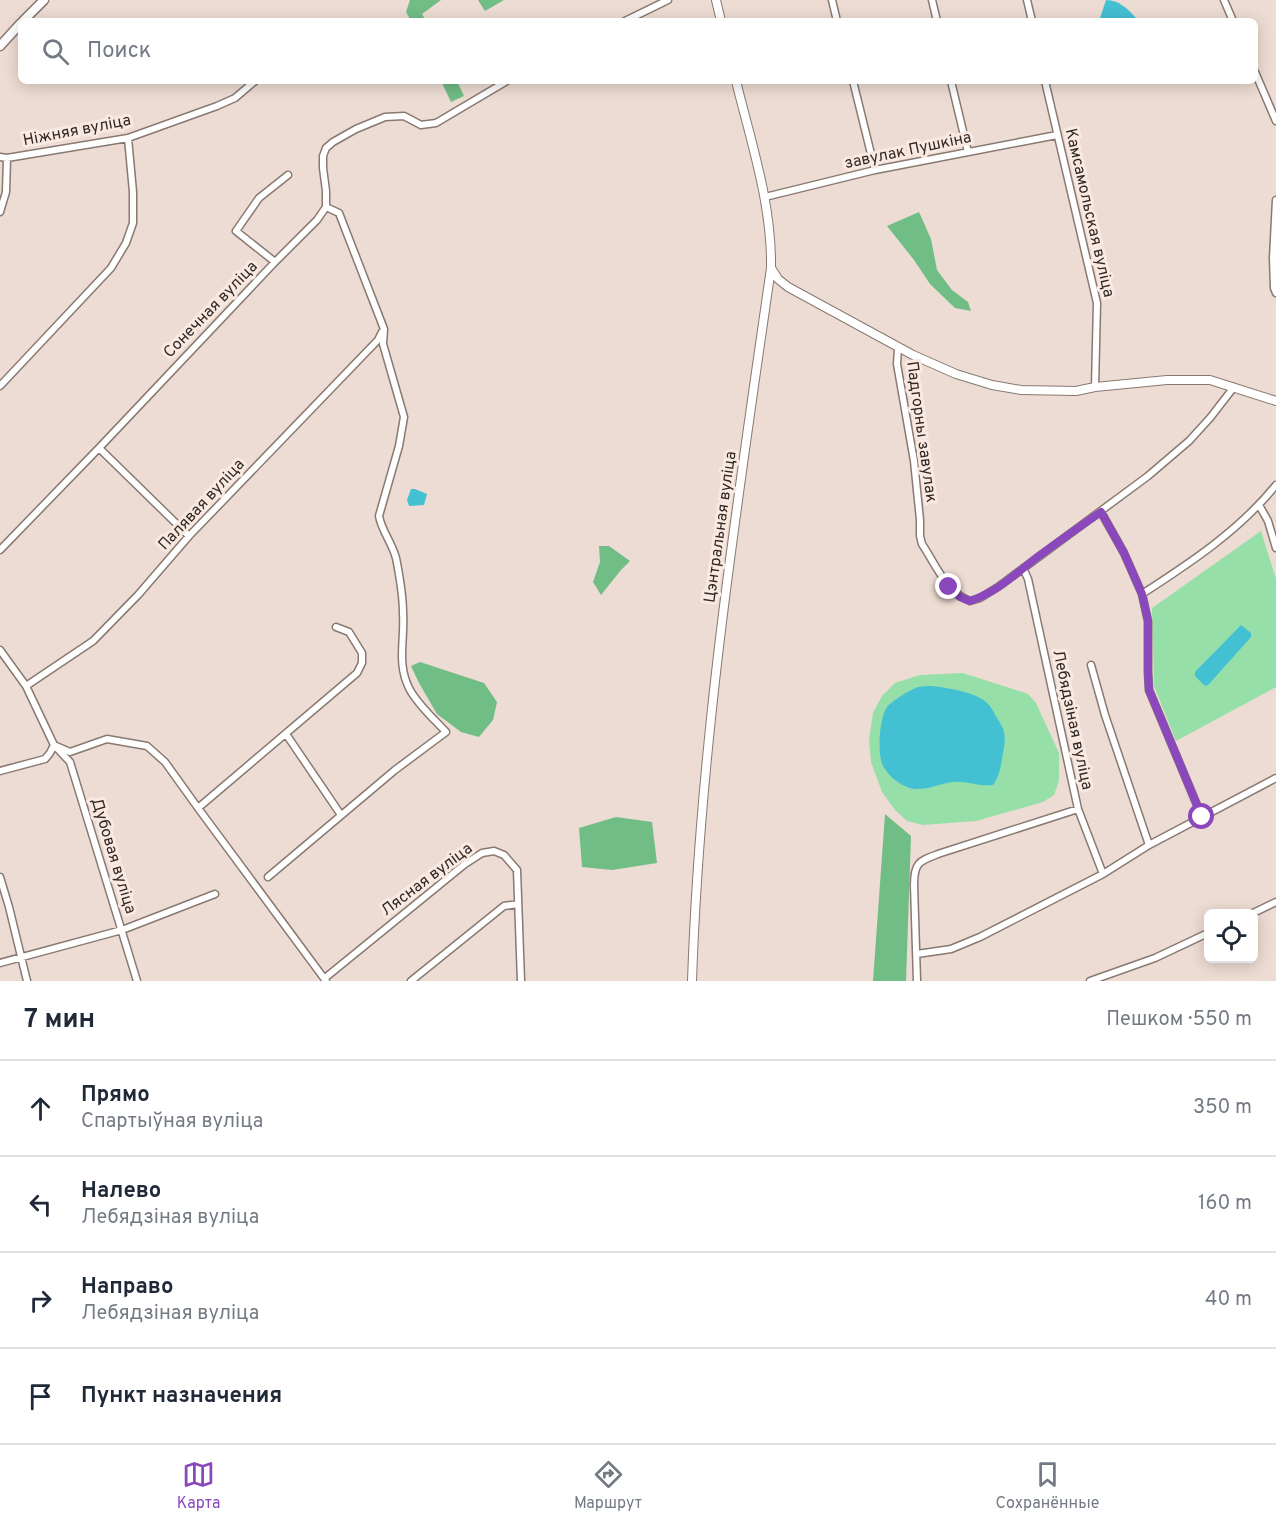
<!DOCTYPE html>
<html lang="ru">
<meta charset="utf-8">
<style>
body{margin:0;font-family:Overpass,sans-serif;background:#f2f2f3;color:#1f2937}
.controls{position:absolute;right:18px;bottom:18px;display:grid;overflow:hidden;border-radius:9px;box-shadow:0 3px 15px #0003}
.controls button{width:54px;height:54px;display:grid;place-items:center;padding:0;border:0;border-bottom:2px solid #e0e1e3;background:#fff;color:#1f2937;font:30px sans-serif}
.stop{position:absolute;width:18px;height:18px;margin:-14px;border:4px solid #8a48bc;border-radius:50%;background:#fff}
.stop.end{background:#8a48bc;border-color:#fff;box-shadow:0 2px 6px #0008}
.list{margin:0;padding:0;list-style:none}
h2{display:flex;justify-content:space-between;align-items:center;height:78px;margin:0;padding:0 24px;font-size:26px}
h2 small{font-size:20px;font-weight:400;color:#747a83}
.list li{display:grid;grid-template-columns:39px 1fr auto;gap:18px;align-items:center;box-sizing:border-box;height:96px;padding:0 24px;border-top:2px solid #e0e1e3}
.list b{display:block;font-size:22px;white-space:nowrap}
.list p{margin:0;font-size:20px;white-space:nowrap;color:#747a83}
.list em{font-size:20px;font-style:normal;color:#747a83}
.icon{flex:none;width:33px;height:33px;fill:none;stroke:currentColor;stroke-width:2;stroke-linecap:round;stroke-linejoin:round}
.map{position:relative;flex:none;width:1276px;height:981px;overflow:hidden}
.search{position:absolute;background:#fff;box-shadow:0 3px 15px #0003;left:18px;right:18px;top:18px;height:66px;display:flex;align-items:center;gap:15px;box-sizing:border-box;padding:0 21px;border-radius:9px;color:#747a83;font-size:22px}
.sheet{height:462px;background:#fff}
nav{display:flex;justify-content:space-around;align-items:center;box-sizing:border-box;height:84px;border-top:2px solid #e0e1e3;background:#fff;font-size:16px;color:#747a83}
nav a{display:grid;justify-items:center;gap:3px}
nav .on{color:#8a48bc}
.map>svg:first-child{display:block}
.green{fill:#96dfa8}
.forest{fill:#71bd86}
.water{fill:#44c0d3}
.lines{fill:none;stroke-linecap:round;stroke-linejoin:round}
.minor-casing{stroke:#887971;stroke-width:9}
.tertiary-casing{stroke:#887971;stroke-width:10}
.secondary-casing{stroke:#887971;stroke-width:11}
.minor{stroke:#fff;stroke-width:6}
.tertiary{stroke:#fff;stroke-width:8}
.secondary{stroke:#fff;stroke-width:8}
.route{stroke:#8a48bc;stroke-width:8}
.labels{text-anchor:middle;dominant-baseline:central;stroke-width:6;stroke-linejoin:round;paint-order:stroke}
.street-label{font-size:16px;fill:#2f2926;stroke:#fae9e1}
</style>
<div class="map">
<svg width="1276" height="981" viewBox="0 0 1276 981">
<rect width="100%" height="100%" fill="#eddcd3"/>
<path class="green" d="M1261,531L1276,579V687L1176,741L1154,686L1152,608Z
M963,673L1028,694L1036,703L1059,753V781L1054,795L1043,802L976,821L923,825L907,821L895,810L882,792L871,762L869,740L873,713L882,696L895,683L920,675Z"/>
<path class="forest" d="M410,0H441L422,14L426,21H411L406,12Z
M478,0H504L485,11Z
M441,81H457L464,96L451,102Z
M919,212L931,239L937,270L952,290L968,302L971,311L955,308L930,284L914,260L887,226Z
M599,546H609L630,561L621,570L601,595L593,582L600,562Z
M420,662L484,683L497,702L493,720L479,737L461,732L437,714L419,683L411,666Z
M885,814L911,836L906,981H873Z
M616,817L652,822L657,863L612,870L582,867L579,828Z"/>
<path class="water" d="M1106,0C1119,0 1128,9 1136,18V21H1103L1100,18Z
M411,489H415L427,494L424,505L409,506L407,500Z
M1241,625L1251,633V637L1209,684L1206,686L1204,685L1195,676V672Z
M932,686C947,688 975,692 986,702C991,706 994,713 997,718C1006,731 1006,738 1003,753C1001,764 1000,776 993,785C979,787 966,780 952,782C938,784 921,793 907,787C897,783 888,775 883,766C877,754 879,719 887,707C892,701 911,689 918,687C922,686 928,686 932,686Z"/>
<g class="lines">
<g class="minor-casing">
<path id="minor" d="M832,0L837,21
M932,0L937,21
M1027,0L1032,21
M1224,0L1233,21
M625,21L668,0
M1255,72L1276,121
M853,81L875,170
M951,81L968,152
M1045,81L1097,303L1095,387
M0,157L7,158L128,138L217,106L235,98L255,81
M765,197L875,170L1057,135
M1276,200L1273,258L1274,288L1276,293
M0,212L6,192L7,158
M275,262L236,231L259,198L288,175
M898,348L897,364L914,461L920,520V536L922,544C936,565 946,592 970,601L980,598L998,587L1148,476L1189,441L1210,418L1234,387
M0,386L111,268L126,243L133,223V192L128,138
M99,448L189,536
M1259,505L1268,521L1276,548
M1101,512L1124,553L1142,594L1148,621V672L1149,690L1202,817
M0,550L99,448L275,262L317,220L326,207V191L323,168V156L326,148L333,142L356,129L385,117L404,116L421,125L436,123L507,81
M1023,568L1028,579L1078,809L1103,874
M1142,594C1190,563 1240,530 1276,485
M0,650L26,686L54,745L70,762L137,981
M1091,665L1105,715L1149,845
M26,686L93,641L138,595L189,536L378,340L382,332
M286,734L341,815
M0,771L45,759L50,753L54,745L70,752L107,739L147,746L165,762L198,808L326,981
M198,808L357,673L362,663V653L349,632L336,627
M0,877L9,907L27,981
M268,877L395,770L446,732C434,719 419,706 410,690C396,664 405,640 403,613C403,597 400,579 397,563C395,546 382,533 379,516L399,446L404,417L383,344L384,329L339,213L326,207
M1251,914L1276,902
M917,954L951,949L980,937L1103,874L1149,845L1276,778
M0,963L122,930L215,894
M325,978L465,864L482,853L494,851L504,855L517,870L521,981
M411,981L504,906L518,904
M917,981L914,885C914,861 920,861 941,853L1078,809
M1090,981L1155,958L1208,933"/>
</g>
<g class="tertiary-casing">
<path id="tertiary" d="M716,0L721,21
M771,268L778,279L788,287L913,355L956,374L992,385L1021,390L1076,391L1095,387L1167,380H1210L1276,401
M692,981C700,742 737,505 771,268C772,204 751,142 736,81"/>
</g>
<g class="secondary-casing">
<path id="secondary" d="M23,21L44,0
M0,46L21,23"/>
</g>
<use href="#minor" class="minor"/>
<use href="#tertiary" class="tertiary"/>
<use href="#secondary" class="secondary"/>
</g>
<g class="lines">
<path class="route" d="M949,587L960,597L970,601C995,593 1016,574 1036,558C1058,542 1079,527 1101,512L1124,553L1142,594L1148,621V672L1149,690L1202,817"/>
</g>
<g class="labels">
<g class="street-label">
<text transform="translate(77 131) rotate(-11)">Ніжняя вуліца</text>
<text transform="translate(908 151) rotate(-12)">завулак Пушкіна</text>
<text transform="translate(1089 213) rotate(77)">Камсамольская вуліца</text>
<text transform="translate(211 310) rotate(-46)">Сонечная вуліца</text>
<text transform="translate(921 432) rotate(82)">Падгорны завулак</text>
<text transform="translate(202 505) rotate(-47)">Палявая вуліца</text>
<text transform="translate(721 527) rotate(-82)">Цэнтральная вуліца</text>
<text transform="translate(1072 720) rotate(78)">Лебядзіная вуліца</text>
<text transform="translate(113 856) rotate(73)">Дубовая вуліца</text>
<text transform="translate(427 880) rotate(-37)">Лясная вуліца</text>
</g>
</g>
</svg>
<div class="controls">
<button><svg class="icon" aria-label="locate" viewBox="0 0 24 24"><circle cx="12" cy="12" r="6"/><path d="M12 2v4M12 18v4M2 12h4M18 12h4"/></svg></button>
</div>
<div class="stop" style="left:1202px;top:817px"></div>
<div class="stop end" style="left:949px;top:587px"></div>
<div class="search"><svg class="icon" aria-label="search" viewBox="0 0 24 24"><circle cx="10" cy="10" r="6"/><path d="M15 15l6 6"/></svg>Поиск</div>
</div>
<section class="sheet">
<h2>7 мин<small>Пешком · 550 m</small></h2>
<ul class="list">
<li><svg class="icon" aria-label="ahead" viewBox="0 0 24 24"><path d="M12 20V5M6 11l6-6 6 6"/></svg><div><b>Прямо</b><p>Спартыўная вуліца</p></div><em>350 m</em></li>
<li><svg class="icon" aria-label="left" viewBox="0 0 24 24"><path d="M17 20v-9H6M10 6l-5 5 5 5"/></svg><div><b>Налево</b><p>Лебядзіная вуліца</p></div><em>160 m</em></li>
<li><svg class="icon" aria-label="right" viewBox="0 0 24 24"><path d="M7 20v-9h11M14 6l5 5-5 5"/></svg><div><b>Направо</b><p>Лебядзіная вуліца</p></div><em>40 m</em></li>
<li><svg class="icon" aria-label="arrive" viewBox="0 0 24 24"><path d="M6 21V4h12l-3 4 3 4H6"/></svg><div><b>Пункт назначения</b></div></li>
</ul>
</section>
<nav>
<a class="on"><svg class="icon" aria-label="map" viewBox="0 0 24 24"><path d="M3 6l6-2 6 2 6-2v14l-6 2-6-2-6 2zM9 4v14M15 6v14"/></svg>Карта</a>
<a><svg class="icon" aria-label="directions" viewBox="0 0 24 24"><path d="M12 3l9 9-9 9-9-9zM9 14v-3h6M13 9l2 2-2 2"/></svg>Маршрут</a>
<a><svg class="icon" aria-label="saved" viewBox="0 0 24 24"><path d="M7 4h10v16l-5-4-5 4z"/></svg>Сохранённые</a>
</nav>
